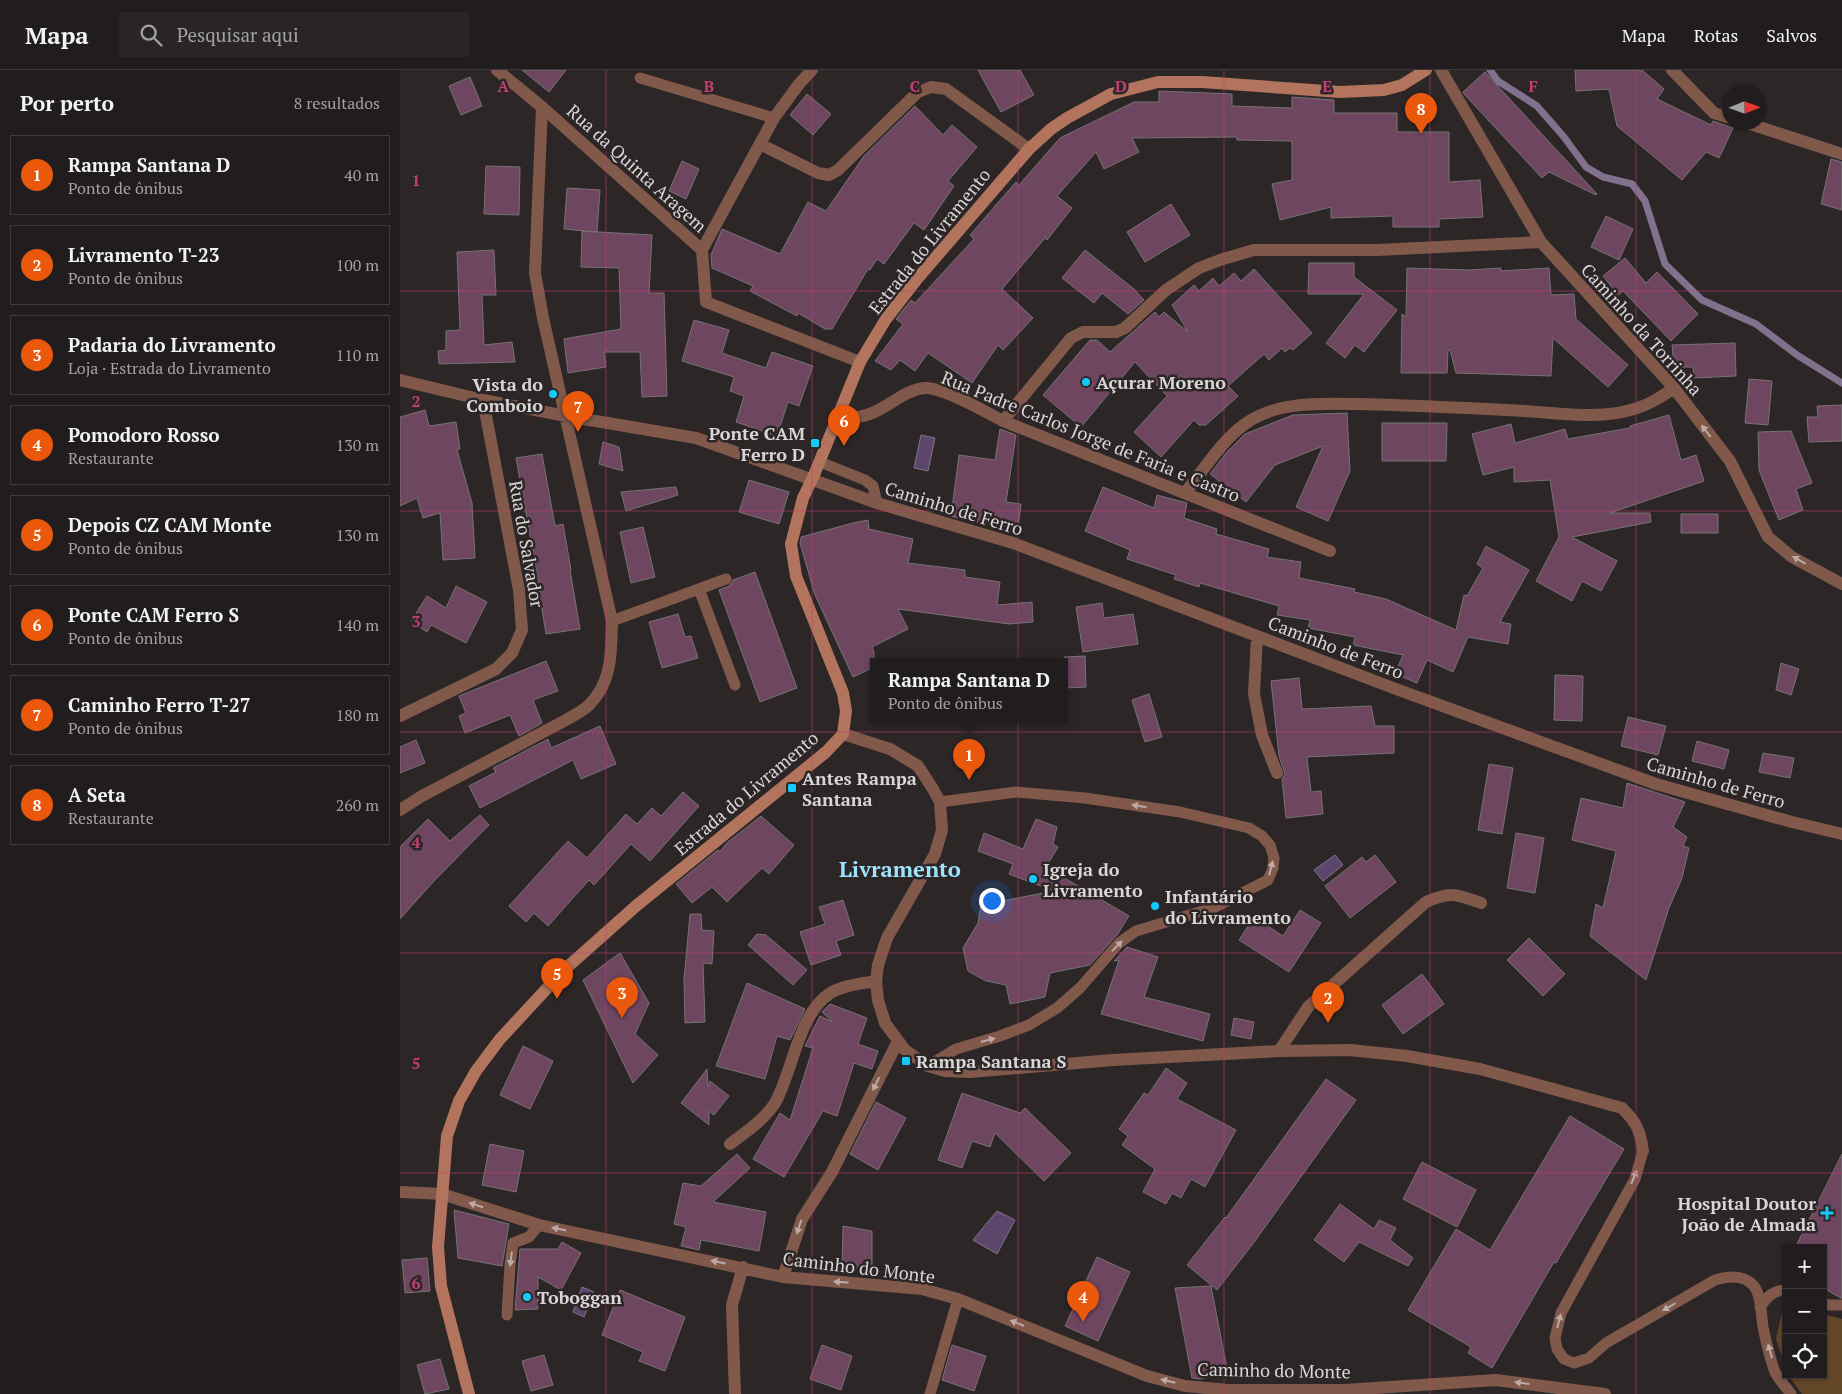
<!DOCTYPE html>
<html lang="pt">
<meta charset="utf-8">
<style>
body{margin:0;font-family:"PT Serif",serif;background:#292526;color:#f1f3f6}
.controls{position:absolute;right:15px;bottom:15px;display:grid;overflow:hidden;border-radius:0px;box-shadow:0 1px 4px #0004}
.controls button{width:45px;height:45px;display:grid;place-items:center;padding:0;border:0;border-bottom:1px solid #3e3a3b;background:#211c1d;color:#f1f3f6;font:25px sans-serif}
.compass{position:absolute;left:1322px;top:15px;width:45px;height:45px;border-radius:50%;background:#211c1d;box-shadow:0 1px 4px #0004;rotate:89deg}
.you{position:absolute;left:591px;top:830px;width:18px;height:18px;margin:-12px;border:4px solid #fff;border-radius:50%;background:#1a73e8;box-shadow:0 0 0 8px #1a73e833}
.badge{display:grid;place-items:center;width:32px;height:32px;border-radius:50%;background:#ea580c;color:#fff;font-size:16px;font-weight:700}
.pin{position:absolute;translate:-50% -41px;filter:drop-shadow(0 1px 2px #0008)}
.pin::after{content:'';position:absolute;top:26px;width:18px;height:15px;background:inherit;clip-path:polygon(0 0,100% 0,50% 100%)}
.popup{position:absolute;left:470px;top:588px;width:198px;height:65px;box-sizing:border-box;display:grid;place-content:center;border-radius:0px;background:#211c1d;filter:drop-shadow(0 1px 4px #0005);font-size:16px;white-space:nowrap;color:#a2a1a4}
.popup b{font-size:19px;color:#f1f3f6}
.popup::after{content:'';position:absolute;left:50%;top:100%;margin-left:-10px;border:10px solid transparent;border-top-color:#211c1d}
.list{margin:0;padding:0;list-style:none}
h2{display:flex;justify-content:space-between;align-items:center;height:65px;margin:0;padding:0 20px;font-size:21px}
h2 small{font-size:16px;font-weight:400;color:#a2a1a4}
.list li{display:grid;grid-template-columns:32px 1fr auto;gap:15px;align-items:center;box-sizing:border-box;height:80px;margin:0 10px 10px;padding:0 10px;border:1px solid #3e3a3b;border-radius:0px}
.list b{display:block;font-size:19px;white-space:nowrap}
.list p{margin:0;font-size:16px;white-space:nowrap;color:#a2a1a4}
.list em{font-size:16px;font-style:normal;color:#a2a1a4}
.icon{flex:none;width:28px;height:28px;fill:none;stroke:currentColor;stroke-width:2;stroke-linecap:round;stroke-linejoin:round}
.map{position:relative;flex:none;width:1442px;height:1324px;overflow:hidden}
header{display:flex;align-items:center;gap:30px;box-sizing:border-box;height:70px;padding:0 25px;background:#211c1d;border-bottom:1px solid #3e3a3b}
header strong{font-size:24px}
nav{display:flex;gap:28px;margin-inline-start:auto;font-size:18px}
.search{width:350px;height:45px;background:#292526;display:flex;align-items:center;gap:12px;box-sizing:border-box;padding:0 18px;border-radius:0px;color:#a2a1a4;font-size:19px}
main{display:flex}
aside{flex:1;background:#211c1d}
.map>svg:first-child{display:block}
.green{fill:#624728}
.water{fill:#5d466c;stroke:#82718c}
.lines{fill:none;stroke-linecap:round;stroke-linejoin:round}
.stream{stroke:#82718c;stroke-width:7}
.building{fill:#6f4660;stroke:#777275}
.lane{stroke:#81594b;stroke-width:11}
.street{stroke:#81594b;stroke-width:12}
.secondary{stroke:#b2745d;stroke-width:12}
.secondary-bridge{stroke:#b2745d;stroke-width:12}
.oneway{fill:#bbaaa6}
.grid{fill:none;stroke:#c73e74;stroke-width:1;stroke-opacity:0.55}
.poi-dot{fill:#13cafb;stroke:#2c2627;stroke-width:2}
.labels{text-anchor:middle;dominant-baseline:central;stroke-width:5;stroke-linejoin:round;paint-order:stroke}
.street-label{font-size:18px;fill:#dad6d7;stroke:#2c2627}
.poi-label{font-size:18px;font-weight:bold;fill:#dad6d7;stroke:#2c2627;text-anchor:start}
.district-label{font-size:22px;font-weight:bold;fill:#9ce3fe;stroke:#2c2627}
.grid-label{font-size:16px;text-anchor:middle;font-weight:bold;fill:#c73e74;stroke:#2c2627;stroke-width:5;stroke-linejoin:round;paint-order:stroke}
</style>
<header>
<strong>Mapa</strong>
<div class="search"><svg class="icon" aria-label="search" viewBox="0 0 24 24"><circle cx="10" cy="10" r="6"/><path d="M15 15l6 6"/></svg>Pesquisar aqui</div>
<nav><a>Mapa</a><a>Rotas</a><a>Salvos</a></nav>
</header>
<main>
<aside>
<h2>Por perto<small>8 resultados</small></h2>
<ul class="list">
<li><span class="badge">1</span><div><b>Rampa Santana D</b><p>Ponto de ônibus</p></div><em>40 m</em></li>
<li><span class="badge">2</span><div><b>Livramento T-23</b><p>Ponto de ônibus</p></div><em>100 m</em></li>
<li><span class="badge">3</span><div><b>Padaria do Livramento</b><p>Loja · Estrada do Livramento</p></div><em>110 m</em></li>
<li><span class="badge">4</span><div><b>Pomodoro Rosso</b><p>Restaurante</p></div><em>130 m</em></li>
<li><span class="badge">5</span><div><b>Depois CZ CAM Monte</b><p>Ponto de ônibus</p></div><em>130 m</em></li>
<li><span class="badge">6</span><div><b>Ponte CAM Ferro S</b><p>Ponto de ônibus</p></div><em>140 m</em></li>
<li><span class="badge">7</span><div><b>Caminho Ferro T-27</b><p>Ponto de ônibus</p></div><em>180 m</em></li>
<li><span class="badge">8</span><div><b>A Seta</b><p>Restaurante</p></div><em>260 m</em></li>
</ul>
</aside>
<div class="map">
<svg width="1442" height="1324" viewBox="0 0 1442 1324">
<rect width="100%" height="100%" fill="#2c2627"/>
<path class="green" d="M1384,1233L1386,1234V1299L1376,1269Z
M1423,1244L1442,1249V1324H1402L1388,1305H1423Z"/>
<path class="water" d="M521,365L535,368L528,401L514,398Z
M935,785L943,795L923,811L914,800Z
M597,1141L615,1150L597,1184L573,1170Z
M182,1217L194,1222L184,1247L173,1242Z"/>
<g class="lines">
<path class="stream" d="M1090,0L1098,11L1137,36L1164,67L1186,97L1203,107L1232,114L1245,131L1265,194L1302,230L1356,254L1397,285L1442,313"/>
</g>
<path class="building" d="M122,0H166L149,22Z
M578,0H620L634,25L601,42Z
M1175,0H1242L1264,19L1257,29L1311,55L1313,51L1333,58L1319,88L1306,82L1282,110L1217,56L1209,19L1176,21Z
M1085,2L1197,124L1196,125L1149,102L1142,108L1064,24L1063,22Z
M70,7L82,36L61,45L49,16Z
M759,21L832,24V36L892,38V27L934,30V43H997V62H1049V112L1080,110L1083,147L1039,149V157H993V146L931,148V137L880,150L872,114L892,110V71L837,70V67L732,68L739,82L704,99L696,82L657,126L672,138L647,170L645,168L602,219L633,248L603,280L598,275L572,313L528,283L515,301L500,290L491,300L475,291L503,254L496,249L511,230L515,233L574,169L570,165L616,112L619,115L660,68L734,32H759Z
M407,24L431,44L413,65L390,45Z
M515,36L543,65L552,55L577,77L548,111L554,116L524,160L514,153L484,194L477,189L470,200L468,199L432,259H425L398,243L397,246L350,221L353,216L312,198L311,185L322,159L380,184L408,132L426,141L464,86Z
M1431,89L1442,92V140L1421,134Z
M282,91L299,99L286,129L269,121Z
M86,96L120,97L119,145L84,144Z
M167,118L200,120L197,162L164,159Z
M771,134L790,165L745,192L727,162Z
M1206,146L1233,159L1219,190L1191,177Z
M182,161L252,165L249,223H264L267,326L242,327L240,282H204L206,297L168,303L164,269L221,259L219,198L181,197Z
M94,180L96,225H82L84,275L112,272L115,292L39,294L38,281L46,280V261L60,260L57,182Z
M685,180L734,219L744,230L728,244L702,223L694,233L662,208Z
M1225,188L1246,213L1257,202L1298,244L1271,271L1223,221L1218,225L1203,206Z
M909,193H954V207L997,240L964,282L955,275L945,288L926,273L964,224H908Z
M1007,198L1070,200L1101,198V201L1149,198L1151,225L1174,224L1176,249L1228,295L1208,317L1153,268L1151,306L1056,303L1050,280H1048L1047,303H1001L1002,244L1006,247Z
M854,199L912,263L893,280L890,278L885,282L882,278L869,290L864,284L828,316L838,326L806,355H799L794,350L761,387L734,362L767,326L735,292L681,357L643,325L690,270H697L710,282L755,242L759,247L764,242L788,262L772,235L794,215L799,221L813,208L819,216L834,203L841,211Z
M294,250L329,260L322,283L366,298L372,282L413,296L399,336L388,332L377,366L336,352L344,326L330,321L334,307L282,291Z
M1335,273L1336,306L1294,308L1293,297H1274L1272,275Z
M1349,309L1372,311L1368,355L1345,353Z
M1442,335V371L1409,372L1407,347H1418L1417,336Z
M25,340L29,356L56,352L60,379L57,380L72,433L75,488L43,490L40,443L23,448L17,428L0,436V347Z
M947,343L950,401L928,451L896,437L923,376L875,395L846,432L810,404L827,382L845,364L893,345Z
M1269,345L1281,390L1296,385L1304,411L1210,443H1250L1251,452L1172,467L1217,491L1201,521L1182,511L1172,531L1136,511L1159,467L1150,410L1114,412V397L1083,405L1072,364L1111,354L1115,373L1165,359L1168,369L1230,358V356Z
M982,353H1047L1046,391H982Z
M600,359L616,365L606,432L621,434L618,458L564,450L551,446L559,385L595,390Z
M1391,361L1412,413L1396,419L1403,440L1379,450L1359,400L1358,362Z
M203,372L219,377L223,401L199,394Z
M142,384L155,456L163,454L171,500H170L180,559L146,564L139,521L140,520L116,388Z
M349,410L389,422L379,454L339,442Z
M276,417L278,425L226,441L221,422Z
M703,417L754,438L757,425L787,433L784,448L817,459L816,464L869,479L867,487L901,492L899,508L955,519L954,522L986,529L1056,560L1064,525L1067,526L1083,498L1077,494L1086,476L1129,500L1100,552L1111,554L1108,574L1068,567L1053,602L1027,590L1017,613L995,604L1003,585L953,575L955,567L908,558L910,550L877,545L879,536L800,513L799,517L774,509L776,505L727,489L730,480L685,461Z
M1281,444H1318V463H1281Z
M468,450L469,459L513,469L508,493L565,500V507L600,512L597,535L632,532L633,552L609,554L498,539L508,559L472,577L474,582V597L453,607L415,525L400,473L401,467L453,453Z
M243,457L255,507L231,513L220,462Z
M355,502L397,618L360,632L319,520L329,516L333,510Z
M56,516L87,532L66,573L31,555L27,562L11,551L27,526L46,538Z
M702,533L704,548L733,544L738,574L683,582L676,537Z
M278,544L285,567L291,566L298,588L262,598L249,552Z
M685,586L686,617L664,618V587Z
M146,591L158,621L133,630L142,653L119,666L110,645L65,663L59,646L66,643L59,626Z
M1381,593L1399,599L1391,625L1376,620Z
M1155,605L1183,606L1182,651L1154,650Z
M899,608L902,639L971,636L975,656H994V683L907,687L911,722L921,721L923,744L886,748L882,709L885,704L879,686L871,611Z
M749,624L762,667L745,672L732,630Z
M1228,647L1266,656L1258,685L1221,676Z
M200,656L216,694L181,709L173,690L80,738L69,716L96,702L93,698L148,669L151,678Z
M16,670L25,693L0,703V677Z
M1297,671L1329,680L1324,699L1292,691Z
M1363,683L1394,688L1390,708L1359,702Z
M1089,694L1113,698L1102,764L1078,760Z
M1227,713L1285,732L1273,757L1287,767L1283,776L1289,778L1282,808L1269,838L1246,910L1190,866L1196,834L1203,838L1216,781L1172,770L1181,728L1223,738Z
M283,722L299,736L250,791L231,774L194,815L189,810L148,856L134,843L126,852L109,836L168,771L187,788L226,744L237,754L252,738L261,746Z
M80,745L89,755L34,811L0,849V777L28,749L50,771Z
M361,746L394,775L369,804L362,798L327,832L312,817L292,833L276,814L318,780L320,781L328,772Z
M636,749L657,757L653,774L658,777L646,797L729,846L717,865L690,895L650,903L645,927L610,934L606,915L586,911L568,901L563,878L578,853L581,835L654,821L609,804L613,794L578,781L584,763L623,779Z
M1116,763L1144,768L1135,823L1107,818Z
M975,785L996,812L950,848L925,816L962,787L966,792Z
M443,830L454,865L436,871L441,885L411,895L400,862L425,854L419,837Z
M900,840L921,853L889,902L839,870L854,847L883,866Z
M290,844H301L302,860L314,861L312,894L303,893L305,952L285,953L284,910Z
M357,864L366,865L407,900L393,915L348,875Z
M1129,868L1165,904L1143,926L1107,890Z
M727,877L758,887L744,927L810,944L803,971L701,944L719,890L714,891Z
M220,883L249,933L235,964L258,985L233,1013L183,910Z
M1022,904L1044,934L1003,964L982,935Z
M347,913L405,939L390,970L377,966L365,1009L316,996Z
M430,934L467,948L458,974L478,981L472,999L454,993L437,1046L423,1041L384,1107L353,1089L380,1043L390,1050L413,978L405,976L420,946L433,952L422,942Z
M834,948L854,952L851,969L831,965Z
M123,976L153,991L130,1039L100,1025Z
M766,998L787,1013L777,1029L836,1060L805,1117L791,1109L781,1128L772,1123L766,1134L743,1122L755,1099L722,1075L728,1066L719,1059L744,1023L748,1025Z
M307,999L308,1017L310,1011L329,1026L314,1045L309,1041V1055L281,1033Z
M926,1009L956,1030L855,1171L817,1220L787,1195L825,1147L826,1148Z
M562,1023L620,1043L625,1038L671,1083L644,1111L595,1063L590,1077L572,1071L562,1098L538,1090Z
M476,1032L506,1048L478,1100L450,1084Z
M1170,1046L1224,1079L1156,1193L1154,1192L1092,1298L1068,1283L1071,1277L1008,1240L1056,1159L1090,1180Z
M90,1074L124,1081L116,1122L82,1115Z
M337,1084L350,1098L313,1132L366,1142L359,1181L301,1170L299,1180L281,1176L286,1157L274,1154L283,1113L301,1116Z
M1442,1084V1228H1441L1423,1218V1178H1395Z
M1022,1092L1076,1120L1057,1157L1003,1129Z
M940,1134L974,1159L979,1150L996,1158L990,1170L1013,1188L1008,1196L959,1172L944,1192L914,1170Z
M54,1140L109,1154L102,1196L58,1188Z
M443,1156L472,1161V1198H442Z
M162,1172L181,1183L161,1220L138,1207V1239L115,1240L120,1179H158Z
M697,1187L730,1202L698,1271L665,1256Z
M27,1188L30,1221L5,1223L2,1190Z
M811,1216L828,1304L800,1309L792,1308L775,1218Z
M220,1220L285,1247L265,1301L239,1291L243,1282L202,1265Z
M422,1275L452,1286L441,1320L410,1309Z
M552,1275L586,1286L574,1321L542,1310Z
M144,1285L153,1315L131,1321L122,1291Z
M40,1289L49,1319L25,1324L17,1295Z"/>
<g class="lines">
<path class="lane" d="M240,8L374,48
M420,392L465,410L473,416L477,433
M299,519L335,615
M212,551L326,509
M528,996L556,979L600,966L629,955L657,938L680,918L719,873L736,861L813,838L868,810L873,798L874,788L870,775L862,766L849,758L780,742L685,728L616,722L540,732
M1243,1081L1235,1109L1161,1243L1155,1268L1157,1279L1164,1289L1174,1293L1189,1288L1206,1273L1315,1210C1328,1206 1344,1204 1354,1216C1362,1227 1361,1245 1363,1257C1366,1271 1370,1289 1375,1302C1379,1310 1386,1317 1391,1324
M1423,1233L1429,1235H1442
M1360,1237C1367,1227 1373,1220 1386,1220
M107,1245L110,1195L113,1173L129,1167L139,1155
M530,1324L558,1229"/>
<path class="street" d="M97,0L142,37L302,180L306,232L460,292
M1041,0L1141,172L1274,318L1330,391L1368,467L1392,487L1442,514
M1272,0L1314,43L1330,48
M1344,52L1442,84
M360,74L418,103L429,105L438,100L518,22L531,17L546,19L629,79
M302,180L374,48L399,14L412,0
M0,310L83,330L166,346L296,368L477,433L613,473L996,619L1256,714L1392,752L1442,764
M439,343C444,344 450,347 454,347C481,347 500,320 525,318C543,317 586,342 603,351L930,481
M603,351L671,268L683,262H716L725,258L766,220L799,198L823,189L854,180H977L1141,172
M785,423C803,401 822,370 845,354C875,332 918,333 954,334C1011,335 1068,338 1124,341C1160,343 1200,350 1234,339C1249,335 1261,327 1274,318
M857,566L854,624L862,665L877,703
M0,646L96,599L112,583L122,560L119,520L83,330
M443,664L490,679L518,696L533,719L540,732L542,760L535,784L487,868L478,895L476,911L478,930L485,953L505,980L528,996L545,1001L570,1002L713,990L879,981L950,980L1007,986L1080,999L1222,1038C1237,1053 1240,1060 1243,1081
M0,740L22,726L166,650C174,645 183,641 189,635C213,611 211,582 212,551L143,248L135,203L142,37
M879,981L908,937L1026,832C1050,821 1056,824 1081,833
M330,1074C346,1062 364,1050 375,1033C393,1001 398,945 429,924C443,915 460,914 476,911
M0,1122L42,1124L139,1155L383,1207L522,1219L558,1229L747,1306L785,1316L828,1320H945L1096,1310L1205,1324
M383,1207L402,1149L432,1102L498,971
M335,1324L332,1235L343,1197"/>
<path class="secondary" d="M414,405L460,292L486,249L517,209L629,79L651,59L667,48L711,24L758,12H802L940,22L984,20L1002,15L1026,0
M69,1324L41,1216L38,1177L47,1066L59,1031L76,1001L100,969L164,900L236,836L426,682L443,664L446,641L443,623L396,506L391,474L403,428"/>
<path class="secondary-bridge" d="M403,428L414,405"/>
</g>
<defs><path id="oneway-solid" d="M-6-.8H1V-3.2L6.5 0L1 3.2V.8H-6Z" transform="scale(1.25)"/></defs>
<g class="oneway">
<use href="#oneway-solid" transform="translate(1306 361) rotate(-128)"/>
<use href="#oneway-solid" transform="translate(1399 490) rotate(-151)"/>
<use href="#oneway-solid" transform="translate(739 736) rotate(-171)"/>
<use href="#oneway-solid" transform="translate(871 798) rotate(-76)"/>
<use href="#oneway-solid" transform="translate(717 876) rotate(-46)"/>
<use href="#oneway-solid" transform="translate(588 970) rotate(-15)"/>
<use href="#oneway-solid" transform="translate(476 1014) rotate(116)"/>
<use href="#oneway-solid" transform="translate(1234 1107) rotate(-68)"/>
<use href="#oneway-solid" transform="translate(76 1135) rotate(-162)"/>
<use href="#oneway-solid" transform="translate(399 1157) rotate(108)"/>
<use href="#oneway-solid" transform="translate(159 1159) rotate(-168)"/>
<use href="#oneway-solid" transform="translate(111 1189) rotate(97)"/>
<use href="#oneway-solid" transform="translate(318 1192) rotate(-168)"/>
<use href="#oneway-solid" transform="translate(441 1212) rotate(-176)"/>
<use href="#oneway-solid" transform="translate(1269 1237) rotate(150)"/>
<use href="#oneway-solid" transform="translate(1159 1251) rotate(-76)"/>
<use href="#oneway-solid" transform="translate(617 1253) rotate(-158)"/>
<use href="#oneway-solid" transform="translate(1370 1281) rotate(-106)"/>
<use href="#oneway-solid" transform="translate(768 1311) rotate(-166)"/>
<use href="#oneway-solid" transform="translate(1122 1313) rotate(-173)"/>
</g>
<path class="grid" d="M206,0V1324M412,0V1324M618,0V1324M824,0V1324M1030,0V1324M1236,0V1324M0,221H1442M0,441H1442M0,662H1442M0,883H1442M0,1103H1442"/>
<g class="poi-dot">
<circle cx="686" cy="312" r="5"/>
<circle cx="153" cy="324" r="5"/>
<rect x="410" y="368" width="10" height="10" rx="2.5"/>
<rect x="387" y="713" width="10" height="10" rx="2.5"/>
<circle cx="633" cy="809" r="5"/>
<circle cx="755" cy="836" r="5"/>
<rect x="501" y="986" width="10" height="10" rx="2.5"/>
<path d="M1424.5 1135.5h5v5h5v5h-5v5h-5v-5h-5v-5h5z"/>
<circle cx="127" cy="1227" r="5"/>
</g>
<g class="labels">
<g class="street-label">
<text transform="translate(237 98) rotate(42)">Rua da Quinta Aragem</text>
<text transform="translate(529 171) rotate(-51)">Estrada do Livramento</text>
<text transform="translate(1242 259) rotate(48)">Caminho da Torrinha</text>
<text transform="translate(691 366) rotate(22)">Rua Padre Carlos Jorge de Faria e Castro</text>
<text transform="translate(554 438) rotate(17)">Caminho de Ferro</text>
<text transform="translate(127 474) rotate(80)">Rua do Salvador</text>
<text transform="translate(936 577) rotate(21)">Caminho de Ferro</text>
<text transform="translate(1316 712) rotate(16)">Caminho de Ferro</text>
<text transform="translate(346 723) rotate(-40)">Estrada do Livramento</text>
<text transform="translate(459 1197) rotate(7)">Caminho do Monte</text>
<text transform="translate(874 1300) rotate(1)">Caminho do Monte</text>
</g>
<g class="poi-label">
<text x="696" y="312">Açurar Moreno</text>
<text x="143" y="314" text-anchor="end">Vista do<tspan x="143" dy="21">Comboio</tspan></text>
<text x="405" y="363" text-anchor="end">Ponte CAM<tspan x="405" dy="21">Ferro D</tspan></text>
<text x="402" y="708">Antes Rampa<tspan x="402" dy="21">Santana</tspan></text>
<text x="643" y="799">Igreja do<tspan x="643" dy="21">Livramento</tspan></text>
<text x="765" y="826">Infantário<tspan x="765" dy="21">do Livramento</tspan></text>
<text x="516" y="991">Rampa Santana S</text>
<text x="1416" y="1133" text-anchor="end">Hospital Doutor<tspan x="1416" dy="21">João de Almada</tspan></text>
<text x="137" y="1227">Toboggan</text>
</g>
<g class="district-label">
<text x="500" y="798">Livramento</text>
</g>
</g>
<g class="grid-label">
<text x="103" y="22">A</text>
<text x="309" y="22">B</text>
<text x="515" y="22">C</text>
<text x="721" y="22">D</text>
<text x="927" y="22">E</text>
<text x="1133" y="22">F</text>
<text x="16" y="116">1</text>
<text x="16" y="337">2</text>
<text x="16" y="557">3</text>
<text x="16" y="778">4</text>
<text x="16" y="999">5</text>
<text x="16" y="1219">6</text>
</g>
</svg>
<div class="controls">
<button>+</button>
<button>−</button>
<button><svg class="icon" aria-label="locate" viewBox="0 0 24 24"><circle cx="12" cy="12" r="6"/><path d="M12 2v4M12 18v4M2 12h4M18 12h4"/></svg></button>
</div>
<svg class="compass" viewBox="-18 -18 36 36"><path d="M0-13l5 13h-10z" fill="#e53935"/><path d="M0 13l5-13h-10z" fill="#a2a1a4"/></svg>
<div class="you"></div>
<div class="pin badge" style="left:569px;top:710px">1</div>
<div class="popup"><b>Rampa Santana D</b>Ponto de ônibus</div>
<div class="pin badge" style="left:928px;top:953px">2</div>
<div class="pin badge" style="left:222px;top:948px">3</div>
<div class="pin badge" style="left:683px;top:1252px">4</div>
<div class="pin badge" style="left:157px;top:929px">5</div>
<div class="pin badge" style="left:444px;top:376px">6</div>
<div class="pin badge" style="left:178px;top:362px">7</div>
<div class="pin badge" style="left:1021px;top:64px">8</div>
</div>
</main>
